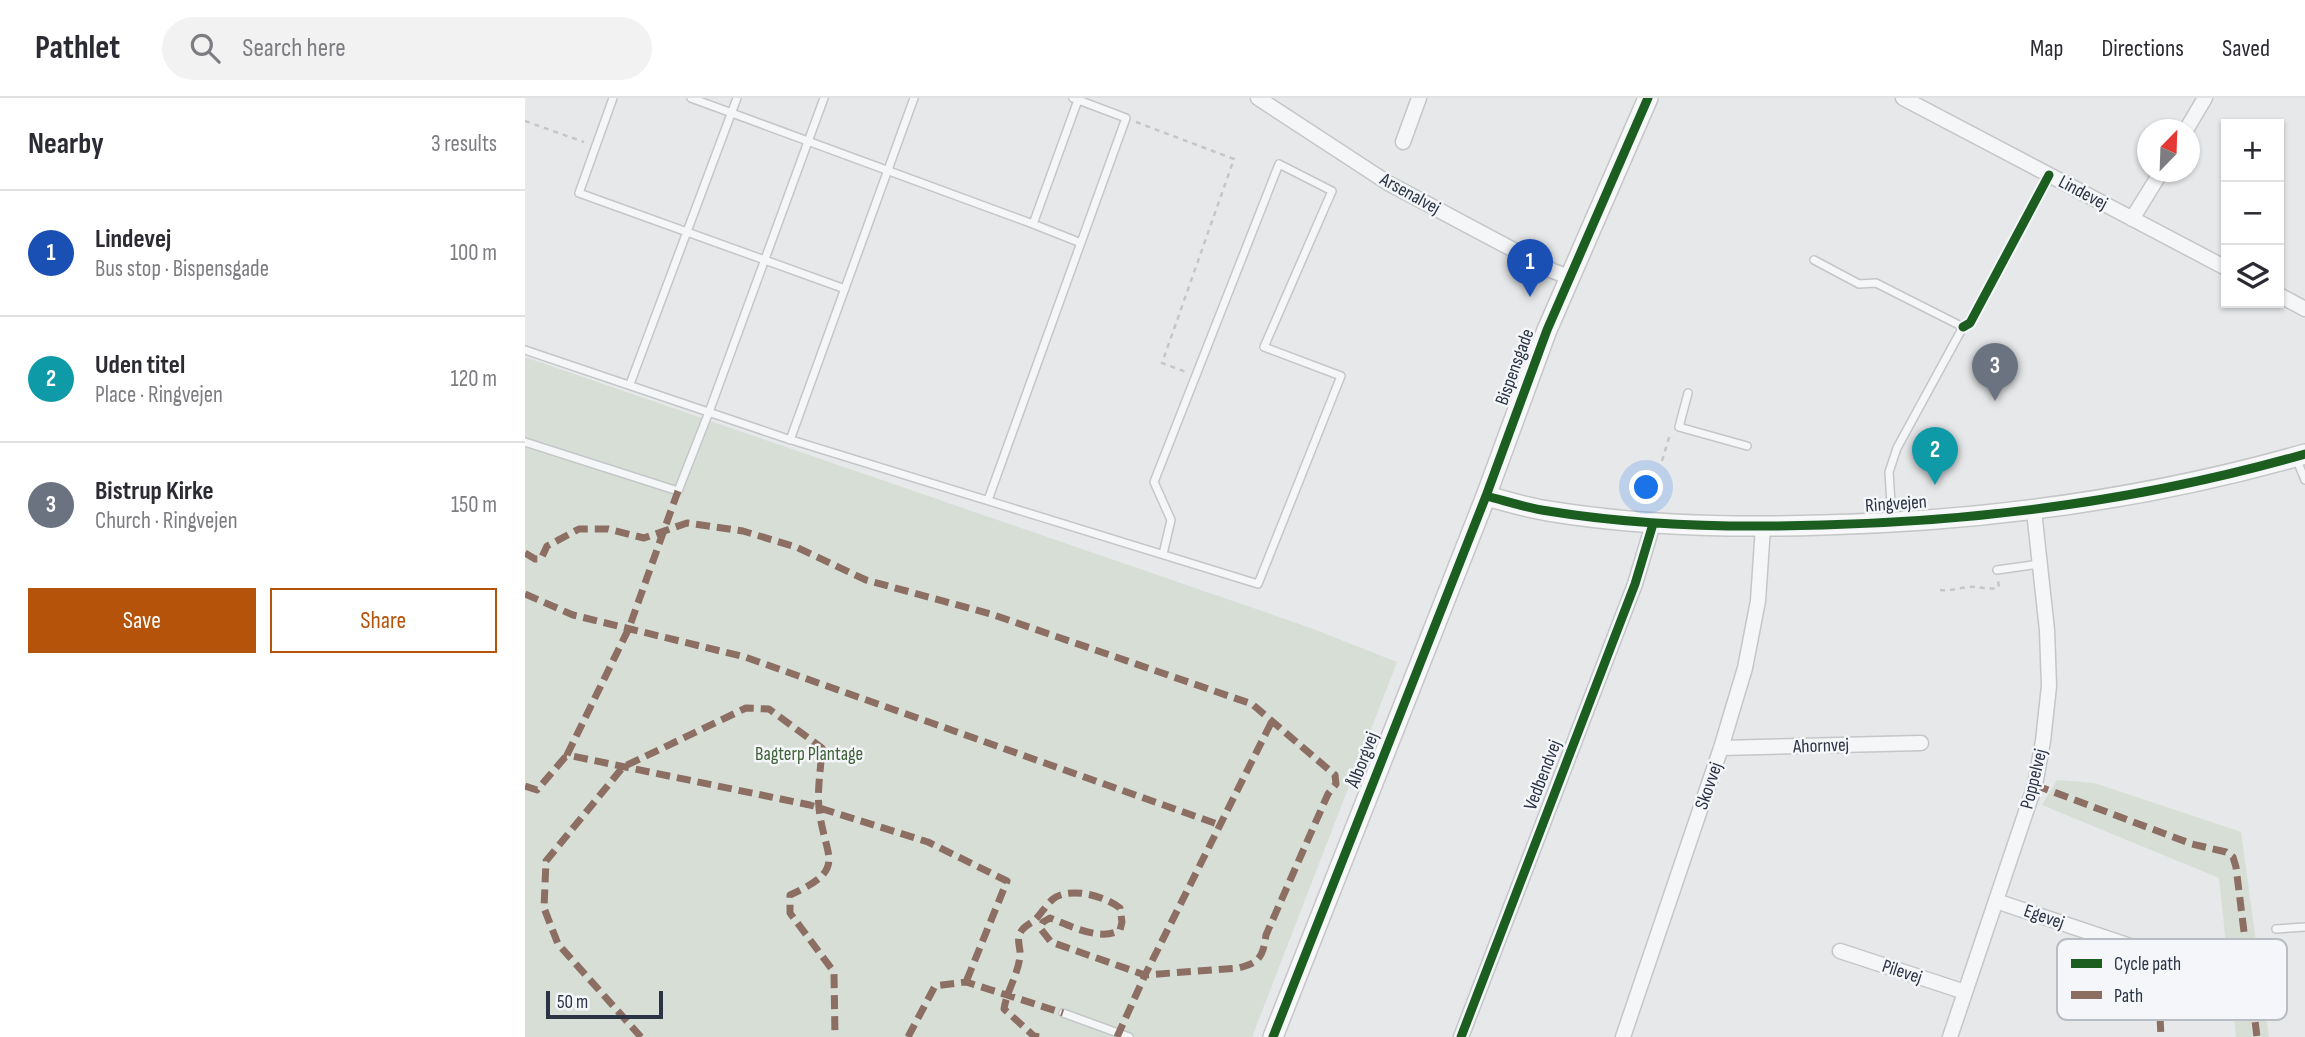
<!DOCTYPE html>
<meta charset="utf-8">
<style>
body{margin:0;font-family:"Sofia Sans Condensed",sans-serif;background:#f2f2f3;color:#2b2b33}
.controls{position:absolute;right:21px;top:21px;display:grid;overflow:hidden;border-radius:0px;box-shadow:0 2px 5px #0004}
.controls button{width:63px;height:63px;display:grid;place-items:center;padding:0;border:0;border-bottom:2px solid #e1e1e2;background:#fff;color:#2b2b33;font:35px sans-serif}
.compass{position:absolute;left:1612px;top:21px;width:63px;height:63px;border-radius:50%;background:#fff;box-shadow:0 2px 5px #0004;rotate:23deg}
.scale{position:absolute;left:21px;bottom:18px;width:117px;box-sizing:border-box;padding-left:7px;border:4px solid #2b3445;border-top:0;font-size:19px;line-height:24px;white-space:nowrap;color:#2b3445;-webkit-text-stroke:5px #f4f6f9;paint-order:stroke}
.you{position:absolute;left:1122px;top:390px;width:24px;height:24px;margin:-18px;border:5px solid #fff;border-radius:50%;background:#1a73e8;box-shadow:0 0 0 10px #1a73e833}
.badge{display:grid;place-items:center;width:46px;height:46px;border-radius:50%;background:#b45309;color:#fff;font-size:23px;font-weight:700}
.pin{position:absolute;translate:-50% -58px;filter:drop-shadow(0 2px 4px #0008)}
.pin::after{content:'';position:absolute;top:37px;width:24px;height:21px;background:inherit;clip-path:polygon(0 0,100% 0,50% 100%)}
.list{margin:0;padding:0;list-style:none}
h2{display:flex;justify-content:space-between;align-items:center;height:91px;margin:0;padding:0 28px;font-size:30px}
h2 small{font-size:23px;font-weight:400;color:#7c7c81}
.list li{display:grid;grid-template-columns:46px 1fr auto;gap:21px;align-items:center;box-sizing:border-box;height:126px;padding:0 28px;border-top:2px solid #e1e1e2}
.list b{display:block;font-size:26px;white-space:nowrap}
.list p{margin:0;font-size:23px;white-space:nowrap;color:#7c7c81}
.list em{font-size:23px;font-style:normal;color:#7c7c81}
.actions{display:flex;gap:14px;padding:21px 28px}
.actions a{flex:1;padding:16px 0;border:2px solid #b45309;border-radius:0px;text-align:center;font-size:24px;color:#b45309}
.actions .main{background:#b45309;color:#fff}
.icon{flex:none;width:38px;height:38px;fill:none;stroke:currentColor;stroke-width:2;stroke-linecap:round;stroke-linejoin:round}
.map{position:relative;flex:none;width:1780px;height:939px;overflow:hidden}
header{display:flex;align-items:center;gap:42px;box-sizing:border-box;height:98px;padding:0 35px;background:#fff;border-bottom:2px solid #e1e1e2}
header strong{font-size:33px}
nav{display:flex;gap:38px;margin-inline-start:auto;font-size:24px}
.search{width:490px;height:63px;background:#f2f2f3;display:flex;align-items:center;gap:18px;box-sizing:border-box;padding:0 24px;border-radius:38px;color:#7c7c81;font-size:26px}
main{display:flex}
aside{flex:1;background:#fff}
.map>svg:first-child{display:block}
.green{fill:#d6ded6}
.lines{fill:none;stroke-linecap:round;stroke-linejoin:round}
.lane-casing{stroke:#c4c6c8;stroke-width:10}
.street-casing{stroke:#c4c6c8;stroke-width:17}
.secondary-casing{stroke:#c4c6c8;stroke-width:22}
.path{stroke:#c5c6ca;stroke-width:2.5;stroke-dasharray:5 5;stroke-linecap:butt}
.lane{stroke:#f5f6f7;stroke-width:7}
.street{stroke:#f5f6f7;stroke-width:14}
.secondary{stroke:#f8f8f8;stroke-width:19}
.quiet{stroke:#8d6e63;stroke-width:7;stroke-dasharray:14 7;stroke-linecap:butt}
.cycleway-casing{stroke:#f4f6f9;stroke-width:13}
.cycleway{stroke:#1b5e20;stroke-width:9}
.labels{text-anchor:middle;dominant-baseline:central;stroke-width:5;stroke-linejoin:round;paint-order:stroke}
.street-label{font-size:19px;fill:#2b3445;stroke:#f4f6f9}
.park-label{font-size:19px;fill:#3f6138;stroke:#f4f6f9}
.key{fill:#f4f6f9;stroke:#b8bcc3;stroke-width:2}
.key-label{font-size:19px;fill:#2b3445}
</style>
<header>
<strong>Pathlet</strong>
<div class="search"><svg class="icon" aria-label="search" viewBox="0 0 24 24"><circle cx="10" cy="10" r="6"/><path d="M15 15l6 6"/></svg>Search here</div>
<nav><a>Map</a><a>Directions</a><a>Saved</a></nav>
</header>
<main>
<aside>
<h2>Nearby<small>3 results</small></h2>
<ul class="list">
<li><span class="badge" style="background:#1a4fb4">1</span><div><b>Lindevej</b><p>Bus stop · Bispensgade</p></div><em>100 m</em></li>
<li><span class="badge" style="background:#0f9aa8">2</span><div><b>Uden titel</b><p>Place · Ringvejen</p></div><em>120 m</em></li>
<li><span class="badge" style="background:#6b7280">3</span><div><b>Bistrup Kirke</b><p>Church · Ringvejen</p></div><em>150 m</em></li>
</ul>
<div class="actions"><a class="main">Save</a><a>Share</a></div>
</aside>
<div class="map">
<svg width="1780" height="939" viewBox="0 0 1780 939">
<rect width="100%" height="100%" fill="#e6e8ea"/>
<path class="green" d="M0,259L783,529L872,564L727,939H0Z
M1532,682L1569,685L1716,734L1744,939H1711L1694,780L1517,707Z"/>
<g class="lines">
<g class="lane-casing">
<path id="lane" d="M88,0L54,95L320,191
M166,0L508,126L553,2
M508,126L556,145
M1289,162L1334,186L1351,185L1438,229L1372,350L1364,374L1367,421
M0,252L260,340L733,486L816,278L739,249L807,93L754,66L629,384L646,422L638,456
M105,286L212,0
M1163,295L1154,329L1222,348
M265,342L389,0
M0,344L153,393L184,314L299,0
M1771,360L1780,382
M463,402L601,20L548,0
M1472,472L1514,466
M1751,831L1780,829
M538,915L604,939"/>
</g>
<g class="street-casing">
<path id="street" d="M733,0L863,85L1028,173L1044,179
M1378,0L1701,170
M1661,32L1680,0
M878,44L894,0
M1607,121L1636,74
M1754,197L1780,211
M1196,650L1396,645
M1471,803L1632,857L1628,871
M1315,853L1440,894
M936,939L1110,486L1128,426
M1098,939L1196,650L1220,570L1233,503L1238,429
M1425,939L1510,687L1518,643L1524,588L1522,532L1509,413"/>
</g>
<g class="secondary-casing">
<path id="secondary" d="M961,398C981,403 1002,410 1023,413C1114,428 1206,430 1298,427C1461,423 1623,401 1780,356
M748,939L961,398L1022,232L1123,0"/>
</g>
<path class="path" d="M0,23L59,44
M611,24L709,61L637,265L661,274
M1137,363L1145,336
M1415,492C1426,493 1434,490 1444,489C1455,488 1464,493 1474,489L1473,483"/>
<use href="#lane" class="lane"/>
<use href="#street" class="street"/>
<use href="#secondary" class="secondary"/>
<path class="quiet" d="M153,393L104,530L42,657L285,707L403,744L482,783L441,884
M0,455L10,461H16L22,448L54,431H83L119,440L162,425L218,433L271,449L341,482L466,516L727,606L810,677L811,686L803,696L741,837C738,858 735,865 713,870L620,877L526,844L515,830L518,824L525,820C544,827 575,844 595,832L597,824L595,810C580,798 545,788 528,801C521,807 516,816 510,822C506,825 500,828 497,832C490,841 496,849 495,858C493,877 482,892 479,911L509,938L514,939
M0,496L48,517L220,559L695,727
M1510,687L1667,746L1701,754L1708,759L1711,769L1732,939
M0,688L12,692L42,657
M1632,857L1636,939
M116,939L33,846L19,810L21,763L98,669L221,610L244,611L297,650C296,670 292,691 294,710C299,760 325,770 265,797V815L309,874L310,939
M383,939L410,888L441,884L538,915
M592,939L620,877L746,625"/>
<g class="cycleway-casing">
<path id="cycleway" d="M1438,229L1445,225L1524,77
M961,398C981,403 1002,410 1023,413C1114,428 1206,430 1298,427C1461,423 1623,401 1780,356
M748,939L961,398L1022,232L1123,0
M936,939L1110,486L1128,426"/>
</g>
<use href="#cycleway" class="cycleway"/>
</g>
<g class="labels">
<g class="street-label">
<text transform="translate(1558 95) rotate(28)">Lindevej</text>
<text transform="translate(885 96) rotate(29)">Arsenalvej</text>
<text transform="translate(990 269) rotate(-70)">Bispensgade</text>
<text transform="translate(1371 406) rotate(-4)">Ringvejen</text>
<text transform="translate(1296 648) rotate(-2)">Ahornvej</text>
<text transform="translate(838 662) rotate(-69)">Ålborgvej</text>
<text transform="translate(1018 677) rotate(-69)">Vedbendvej</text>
<text transform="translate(1509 681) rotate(-76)">Poppelvej</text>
<text transform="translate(1184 688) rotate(-71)">Skovvej</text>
<text transform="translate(1519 819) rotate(19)">Egevej</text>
<text transform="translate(1377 874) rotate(18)">Pilevej</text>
</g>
<g class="park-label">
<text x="284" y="656">Bagterp Plantage</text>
</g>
</g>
<rect x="1532" y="841" width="230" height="81" rx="10" class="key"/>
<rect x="1546" y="861" width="31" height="9" fill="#1b5e20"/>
<rect x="1546" y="893" width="31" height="8" fill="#8d6e63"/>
<g class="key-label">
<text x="1589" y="872">Cycle path</text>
<text x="1589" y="904">Path</text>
</g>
</svg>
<div class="controls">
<button>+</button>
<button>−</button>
<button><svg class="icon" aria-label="layers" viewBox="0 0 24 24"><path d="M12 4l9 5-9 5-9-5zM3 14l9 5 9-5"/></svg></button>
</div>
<svg class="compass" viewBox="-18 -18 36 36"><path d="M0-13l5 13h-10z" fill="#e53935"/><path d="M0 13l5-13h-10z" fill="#7c7c81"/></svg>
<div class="scale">50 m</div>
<div class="you"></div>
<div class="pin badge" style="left:1005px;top:199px;background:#1a4fb4">1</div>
<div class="pin badge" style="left:1410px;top:387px;background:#0f9aa8">2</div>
<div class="pin badge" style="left:1470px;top:303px;background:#6b7280">3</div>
</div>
</main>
